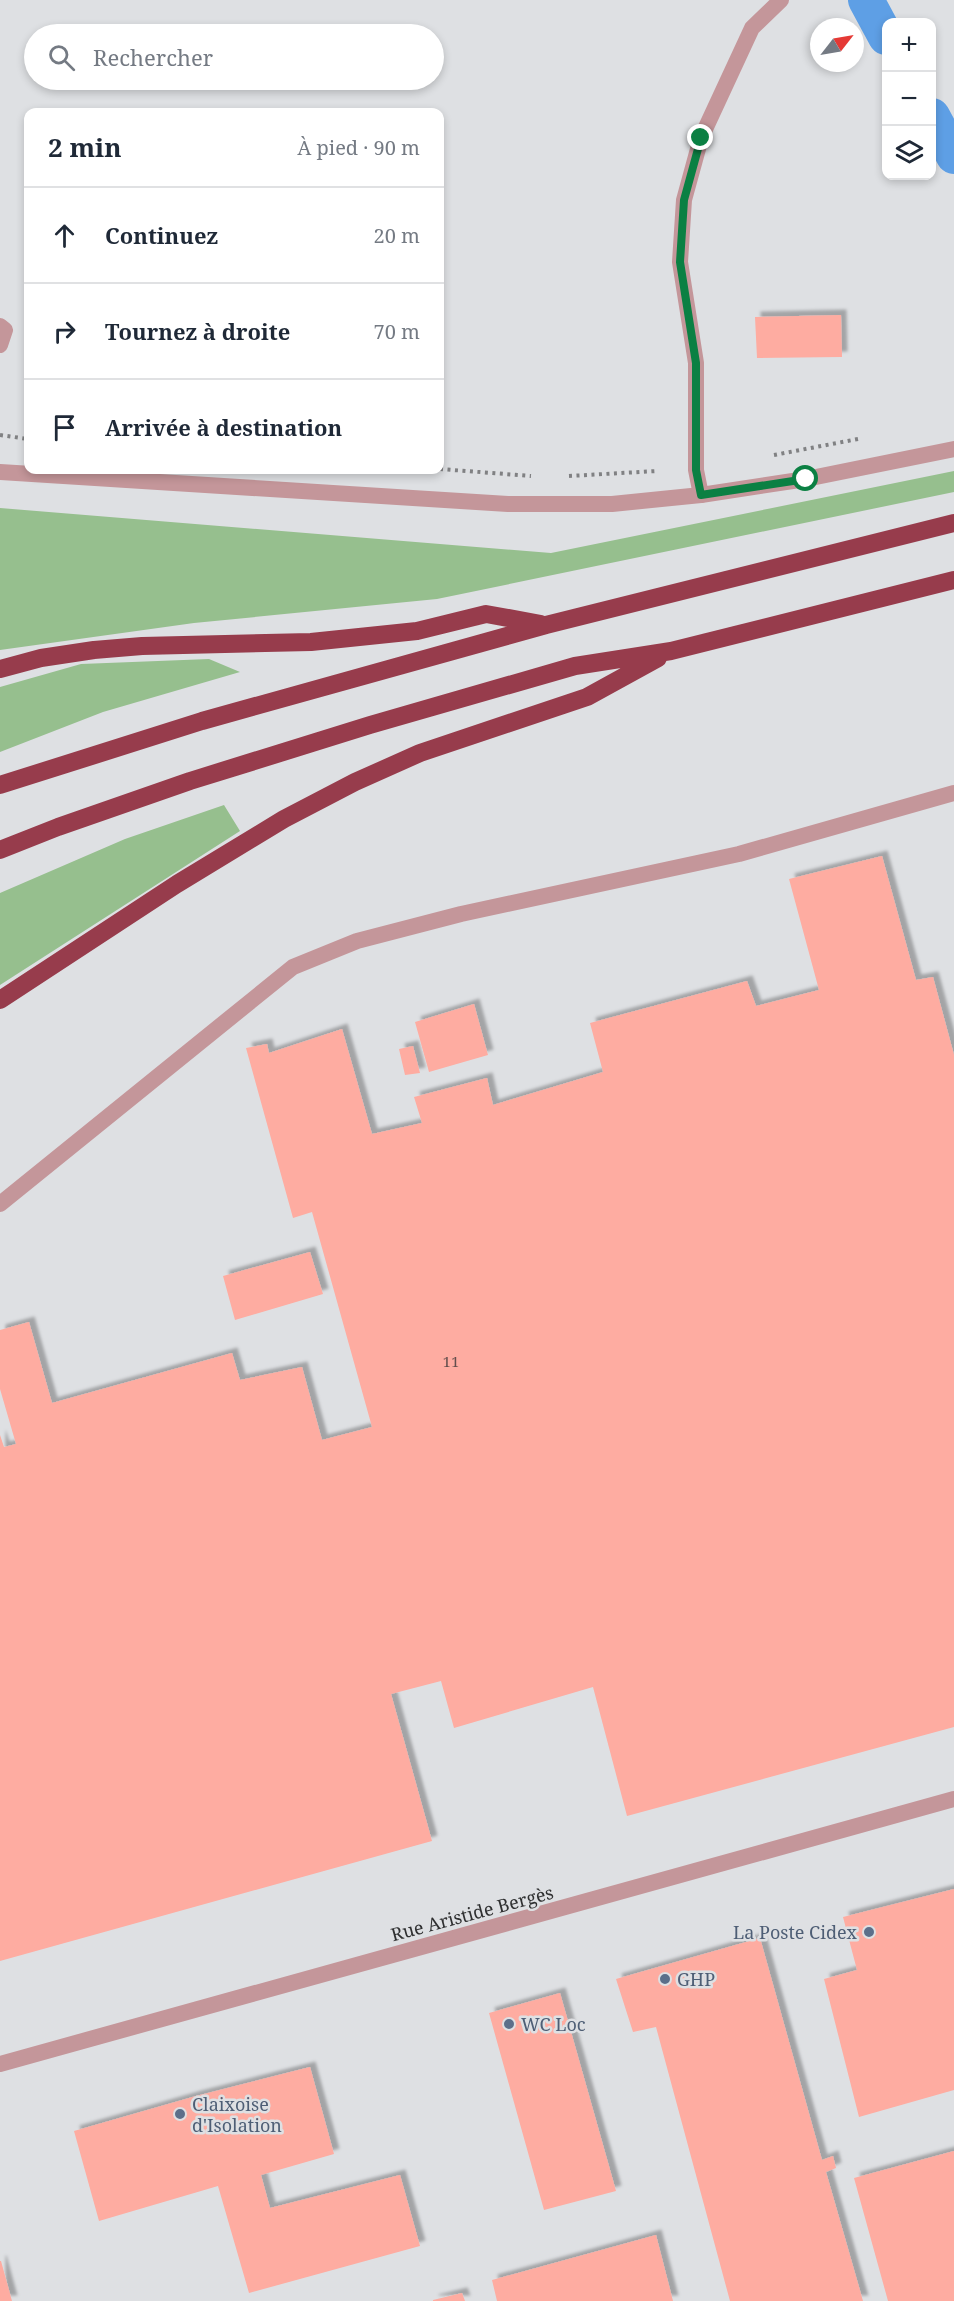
<!DOCTYPE html>
<html lang="fr">
<meta charset="utf-8">
<style>
body{margin:0;font-family:"Noto Serif",serif;background:#f2f2f3;color:#1f2937}
.controls{position:absolute;right:18px;top:18px;display:grid;overflow:hidden;border-radius:12px;box-shadow:0 3px 9px #0003}
.controls button{width:54px;height:54px;display:grid;place-items:center;padding:0;border:0;border-bottom:2px solid #e0e1e3;background:#fff;color:#1f2937;font:30px sans-serif}
.compass{position:absolute;left:810px;top:18px;width:54px;height:54px;border-radius:50%;background:#fff;box-shadow:0 3px 9px #0003;rotate:59deg}
.stop{position:absolute;width:18px;height:18px;margin:-14px;border:4px solid #0b8043;border-radius:50%;background:#fff}
.stop.end{background:#0b8043;border-color:#fff;box-shadow:0 2px 6px #0008}
.list{margin:0;padding:0;list-style:none}
h2{display:flex;justify-content:space-between;align-items:center;height:78px;margin:0;padding:0 24px;font-size:26px}
h2 small{font-size:20px;font-weight:400;color:#747a83}
.list li{display:grid;grid-template-columns:39px 1fr auto;gap:18px;align-items:center;box-sizing:border-box;height:96px;padding:0 24px;border-top:2px solid #e0e1e3}
.list b{display:block;font-size:22px;white-space:nowrap}
.list em{font-size:20px;font-style:normal;color:#747a83}
.icon{flex:none;width:33px;height:33px;fill:none;stroke:currentColor;stroke-width:2;stroke-linecap:round;stroke-linejoin:round}
.map{position:relative;flex:none;width:954px;height:2301px;overflow:hidden}
.search{position:absolute;background:#fff;box-shadow:0 3px 9px #0003;left:24px;top:24px;width:420px;height:66px;display:flex;align-items:center;gap:15px;box-sizing:border-box;padding:0 21px;border-radius:33px;color:#747a83;font-size:22px}
.panel{position:absolute;background:#fff;box-shadow:0 3px 9px #0003;left:24px;top:108px;width:420px;height:366px;border-radius:12px}
.map>svg:first-child{display:block}
.green{fill:#96bf8e}
.lines{fill:none;stroke-linecap:round;stroke-linejoin:round}
.canal{stroke:#5e9fe5;stroke-width:36}
.building{fill:#feaca1;filter:url(#shadow)}
.path{stroke:#808183;stroke-width:4;stroke-dasharray:3 4.5;stroke-linecap:butt}
.service{stroke:#c4969a;stroke-width:16}
.minor{stroke:#c4969a;stroke-width:16}
.motorway{stroke:#973c4c;stroke-width:18}
.route{stroke:#0b8043;stroke-width:8}
.service-dot{fill:#5c6f8a;stroke:#dee0e3;stroke-width:2}
.labels{text-anchor:middle;dominant-baseline:central;stroke-width:5;stroke-linejoin:round;paint-order:stroke}
.number-label{font-size:15px;fill:#634f4d}
.street-label{font-size:18px;fill:#2f3031;stroke:#dee0e3}
.service-label{font-size:18px;fill:#4e5e75;stroke:#dee0e3;text-anchor:start}
</style>
<div class="map">
<svg width="954" height="2301" viewBox="0 0 954 2301">
<defs>
<filter id="shadow"><feDropShadow dx="5.5" dy="-5.5" stdDeviation="1.5" flood-color="#0004"/></filter>
</defs>
<rect width="100%" height="100%" fill="#dee0e3"/>
<path class="green" d="M954,471V492L437,599L194,623L0,650V508L551,553Z
M209,659L240,672L103,712L0,752V687L81,664Z
M224,805L240,831L0,985V893L125,839Z"/>
<g class="lines">
<path class="canal" d="M866,0L886,37
M932,116L954,156"/>
</g>
<path class="building" d="M841,315L842,357L757,358L755,317Z
M882,856L916,980L933,977L954,1055V1727L627,1816L593,1687L454,1728L441,1681L391,1694L432,1841L0,1961V1435L4,1447L16,1444L0,1389V1330L29,1322L52,1403L232,1353L240,1380L302,1367L322,1440L372,1427L312,1212L293,1218L246,1048L267,1044L269,1053L342,1029L372,1134L422,1123L414,1097L487,1078L493,1105L603,1072L590,1023L747,981L756,1006L819,990L789,879Z
M474,1004L488,1055L429,1072L415,1022Z
M413,1046L420,1073L405,1075L399,1049Z
M310,1252L323,1294L235,1320L223,1276Z
M954,1889V2090L859,2117L824,1979L857,1970L843,1917Z
M760,1938L822,2160L833,2156L836,2168L826,2172L863,2301H730L656,2027L633,2032L616,1979Z
M560,1993L616,2191L544,2210L489,2013Z
M310,2067L334,2154L261,2175L270,2208L400,2175L420,2246L249,2293L218,2186L99,2221L74,2131L196,2096Z
M954,2151V2301H888L854,2178Z
M656,2235L673,2301H497L492,2280Z
M0,2261H1L12,2301H0Z
M462,2293L465,2301H433V2300Z"/>
<g class="lines">
<path class="path" d="M0,435L28,439
M774,455L858,439
M440,469L531,476
M569,476L657,471"/>
<path class="service" d="M0,326L5,330L0,345
M701,495L696,470V363L680,262L684,200L701,138L752,28L781,0
M0,1204L293,967L357,941L461,914L739,854L954,793"/>
<path class="minor" d="M0,472L508,504H612L701,495L806,479L954,449
M0,2064L954,1799"/>
<path class="motorway" d="M0,669L41,658L94,650L142,646L311,642L417,631L486,614L541,624
M0,785L202,721L546,625L954,523
M0,850L58,827L190,781L370,725L575,666L671,651L954,580
M0,1000L177,884L284,819L355,782L420,753L587,697L658,658"/>
</g>
<g class="lines">
<path class="route" d="M701,138L684,200L680,262L696,363V470L701,495L806,479"/>
</g>
<g class="service-dot">
<circle cx="869" cy="1932" r="6"/>
<circle cx="665" cy="1979" r="6"/>
<circle cx="509" cy="2024" r="6"/>
<circle cx="180" cy="2114" r="6"/>
</g>
<g class="labels">
<g class="number-label">
<text x="451" y="1361">11</text>
</g>
<g class="street-label">
<text transform="translate(472 1913) rotate(-15)">Rue Aristide Bergès</text>
</g>
<g class="service-label">
<text x="857" y="1932" text-anchor="end">La Poste Cidex</text>
<text x="677" y="1979">GHP</text>
<text x="521" y="2024">WC Loc</text>
<text x="192" y="2104">Claixoise<tspan x="192" dy="21">d'Isolation</tspan></text>
</g>
</g>
</svg>
<div class="controls">
<button>+</button>
<button>−</button>
<button><svg class="icon" aria-label="layers" viewBox="0 0 24 24"><path d="M12 4l9 5-9 5-9-5zM3 14l9 5 9-5"/></svg></button>
</div>
<svg class="compass" viewBox="-18 -18 36 36"><path d="M0-13l5 13h-10z" fill="#e53935"/><path d="M0 13l5-13h-10z" fill="#747a83"/></svg>
<div class="stop" style="left:806px;top:479px"></div>
<div class="stop end" style="left:701px;top:138px"></div>
<div class="search"><svg class="icon" aria-label="search" viewBox="0 0 24 24"><circle cx="10" cy="10" r="6"/><path d="M15 15l6 6"/></svg>Rechercher</div>
<section class="panel">
<h2>2 min<small>À pied · 90 m</small></h2>
<ul class="list">
<li><svg class="icon" aria-label="ahead" viewBox="0 0 24 24"><path d="M12 20V5M6 11l6-6 6 6"/></svg><div><b>Continuez</b></div><em>20 m</em></li>
<li><svg class="icon" aria-label="right" viewBox="0 0 24 24"><path d="M7 20v-9h11M14 6l5 5-5 5"/></svg><div><b>Tournez à droite</b></div><em>70 m</em></li>
<li><svg class="icon" aria-label="arrive" viewBox="0 0 24 24"><path d="M6 21V4h12l-3 4 3 4H6"/></svg><div><b>Arrivée à destination</b></div></li>
</ul>
</section>
</div>
